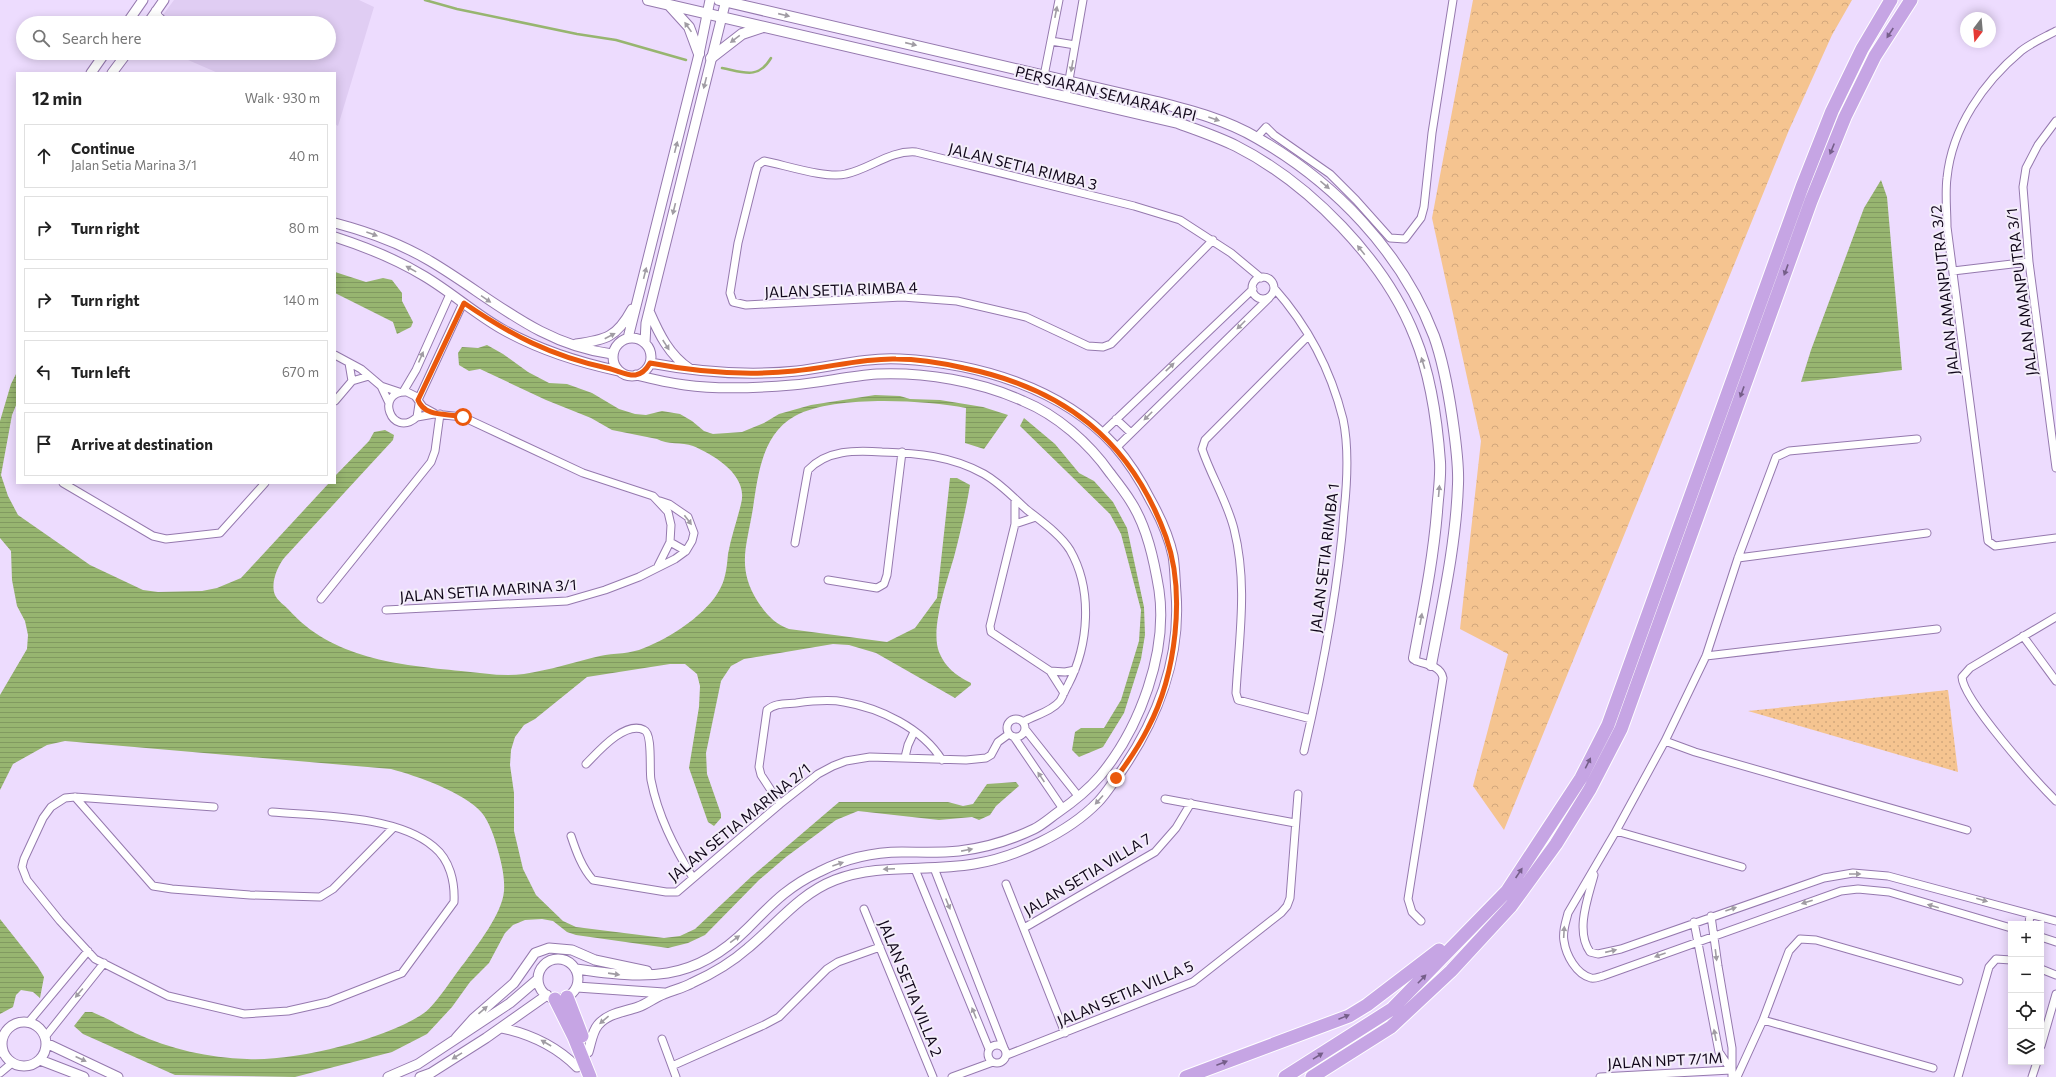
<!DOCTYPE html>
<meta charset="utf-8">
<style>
body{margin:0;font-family:Commissioner,sans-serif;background:#f6f6f6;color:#222}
.controls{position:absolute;right:12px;bottom:12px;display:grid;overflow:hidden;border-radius:0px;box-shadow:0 2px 10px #0003}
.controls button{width:36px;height:36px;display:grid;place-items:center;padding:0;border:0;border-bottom:1px solid #e0e0e0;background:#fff;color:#222;font:20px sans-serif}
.compass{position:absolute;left:1960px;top:12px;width:36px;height:36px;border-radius:50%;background:#fff;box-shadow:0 2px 10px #0003;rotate:196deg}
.stop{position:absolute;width:12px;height:12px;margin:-9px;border:3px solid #ea580c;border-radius:50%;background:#fff}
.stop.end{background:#ea580c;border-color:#fff;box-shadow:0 1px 4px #0008}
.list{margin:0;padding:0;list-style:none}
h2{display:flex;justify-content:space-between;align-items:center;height:52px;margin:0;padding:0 16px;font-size:17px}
h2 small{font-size:13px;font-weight:400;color:#767676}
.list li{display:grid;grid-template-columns:26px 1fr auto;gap:12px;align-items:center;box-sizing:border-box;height:64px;margin:0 8px 8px;padding:0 8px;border:1px solid #e0e0e0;border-radius:0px}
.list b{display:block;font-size:15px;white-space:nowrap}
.list p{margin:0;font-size:13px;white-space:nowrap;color:#767676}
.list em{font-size:13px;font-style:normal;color:#767676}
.icon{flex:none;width:22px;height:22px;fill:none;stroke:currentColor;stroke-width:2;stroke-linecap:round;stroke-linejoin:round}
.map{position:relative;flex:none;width:2056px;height:1077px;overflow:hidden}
.search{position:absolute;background:#fff;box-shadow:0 2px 10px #0003;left:16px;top:16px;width:320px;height:44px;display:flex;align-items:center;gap:10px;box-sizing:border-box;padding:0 14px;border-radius:22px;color:#767676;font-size:15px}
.panel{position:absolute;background:#fff;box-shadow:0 2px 10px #0003;left:16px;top:72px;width:320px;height:412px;border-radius:0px}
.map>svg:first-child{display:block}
.built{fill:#e0cdf3}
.forest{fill:url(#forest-crowns)}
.park{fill:url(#park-dots)}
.water{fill:url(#water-rules)}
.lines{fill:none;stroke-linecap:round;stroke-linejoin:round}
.stream{stroke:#97b570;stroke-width:2.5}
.minor-casing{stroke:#9579ae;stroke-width:9}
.tertiary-casing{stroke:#9579ae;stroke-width:11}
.secondary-casing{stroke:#9579ae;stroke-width:12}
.motorway-casing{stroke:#fff;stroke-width:15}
.minor{stroke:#fff;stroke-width:7}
.tertiary{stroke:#fff;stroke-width:9}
.secondary{stroke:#fff;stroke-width:10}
.motorway{stroke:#c6a5e4;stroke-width:13}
.oneway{fill:#a09ca3}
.oneway2{fill:#755e89}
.route{stroke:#ea580c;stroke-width:5}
.labels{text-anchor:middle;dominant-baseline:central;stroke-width:4;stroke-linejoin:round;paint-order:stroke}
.street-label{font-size:15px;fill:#11071a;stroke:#f4eefa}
</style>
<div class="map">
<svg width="2056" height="1077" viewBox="0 0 2056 1077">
<defs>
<pattern id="forest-crowns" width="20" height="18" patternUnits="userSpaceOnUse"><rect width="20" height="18" fill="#f5c490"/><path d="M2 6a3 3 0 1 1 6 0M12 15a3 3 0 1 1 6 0" fill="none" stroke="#d1a77c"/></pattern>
<pattern id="park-dots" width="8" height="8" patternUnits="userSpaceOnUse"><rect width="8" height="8" fill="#f5c490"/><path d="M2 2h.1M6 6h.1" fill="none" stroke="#d1a77c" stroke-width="1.8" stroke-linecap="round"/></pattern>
<pattern id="water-rules" width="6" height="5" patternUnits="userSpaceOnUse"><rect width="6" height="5" fill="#97b570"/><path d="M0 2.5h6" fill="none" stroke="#819a60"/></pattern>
</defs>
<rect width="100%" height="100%" fill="#eddcfe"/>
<path class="built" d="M174,0H359L374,7L338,126L335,124V73H218L172,53H329V23H157Z"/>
<path class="forest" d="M1473,0H1852L1832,35L1789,130L1504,830L1473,786L1508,654L1460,629L1481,441L1432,218Z"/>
<path class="park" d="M1948,690L1958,772L1748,711Z"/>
<path class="water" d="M1881,180L1887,197L1902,370L1801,382L1811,350L1864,208Z
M335,272L366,282L383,278L392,280L402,293V301L413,322L411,327L397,334L393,322L335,293Z
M487,345L503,354L528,372L549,383L567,384L592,393L619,409L635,414L646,415L662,411L680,414L692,421L704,431L713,434L742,432L764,423L779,414L811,405L875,395L900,396L910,399L940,400L983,407L1008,415L984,449L965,443L966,408C923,400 834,395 795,416C762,434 758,475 753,508C747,546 736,567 758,602C766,614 775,624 789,629L887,642L915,628L937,598L950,478H957L970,485C966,509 960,534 954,557C947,581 930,629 939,652C945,667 956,676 971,683V685L955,698L876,653L849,645L833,644L744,659L731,666L721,681L706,753L707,774L721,814V818L714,826L708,822L689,768L699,707L700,686L697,674L685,664H670L587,677L535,719L524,725L515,737L511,750L510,765L514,793V831L523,869L536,895L563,921L576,927L664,938L680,936L695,929L751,877L839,802H948L963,806L973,804L987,784L1016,782L1019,786L996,806L990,815L979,820L972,817L939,820L858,811L836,820L786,857L759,880L705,935L688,943L668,948L576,935L567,932L553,921L542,919L525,920L513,925L505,933L489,963L470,982L452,1007L427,1034L392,1052L295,1077L175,1075L83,1034L74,1026L85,1012H92C107,1018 120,1026 135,1033C170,1049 209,1058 247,1059C292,1062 388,1039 424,1013C435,1006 455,974 465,962C478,944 502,914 504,891C505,876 501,861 497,847C494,836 489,822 482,813C464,792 417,776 391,769L65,741L47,745L13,764L0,790V695L27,649L28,635L25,621L17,606L12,580L11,551L0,538V421L11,384L17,372V403L12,415L1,475L8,496L18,515L90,565L143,590L158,592L202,591L217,588L241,578L329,483H335V476L369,441L374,432L385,430L394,435L393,440L285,557C278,565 270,583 275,595C277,600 284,605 288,609C332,659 399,665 461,671C482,673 504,677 524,674C550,670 575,662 600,656C614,653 631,654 644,648C670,638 709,613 721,587C726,577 727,565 728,554C731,537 737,521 741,504C749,475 714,455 693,446C682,442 667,445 657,439L612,430L591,418L546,400L480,369L469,371L459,365L458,353L462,347L478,348Z
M1024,418L1055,444L1079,473L1094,481L1113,502L1127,528L1144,607L1145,635L1141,659L1124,713L1103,747L1079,757L1072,750L1075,732L1081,728H1104L1121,700L1139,641L1141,610L1121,534L1110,514L1020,426Z
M0,919L38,967L44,977L40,998L33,992L21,990L16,995L13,1007L0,1014Z"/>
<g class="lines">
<path class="stream" d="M425,0L457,9L577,34L616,40L686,60
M722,68C743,72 758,80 771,58"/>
<g class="minor-casing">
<path id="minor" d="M2056,31C2045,37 2031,43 2021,51C1984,82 1952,127 1947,178C1945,193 1947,211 1947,227L1988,541L1995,546L2056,538
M1051,41L1075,45
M1041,91L1059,0
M1066,97L1083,0
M2056,121L2038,145L2026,168L2023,187L2029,262L2056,468
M1257,137L1266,127L1274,135L1330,174L1356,200L1390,238L1405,239L1421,218L1424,207L1432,133L1453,0
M1213,240L1111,344L1103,347L1088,346L1026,317L957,301L902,297L746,305L733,302L730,293L738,243L756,171L758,165L764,161C785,165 826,179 846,174C870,169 890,150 916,152L1134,206L1180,220L1231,253L1261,278
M1953,271L2029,262
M1252 288a11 11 0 1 1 22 0a11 11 0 1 1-22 0Z
M1274,288C1307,325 1331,371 1343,419C1349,447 1347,484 1344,512C1338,593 1322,673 1304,751
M1308,336L1205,440L1202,449C1211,476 1227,501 1234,529C1248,585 1239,637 1236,693L1238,700L1311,719
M335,355L361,369L381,386L399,392
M349,363L352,381
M352,381L369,376
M381,386L389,403
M403,392L416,370L450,294
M418,400L463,303
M335,401L352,381
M419,404L417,417C391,440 374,390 407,392L415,396L423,407L434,413
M417,417L434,414L463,417L583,473L653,496L668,512L671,525L670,542L658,566
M1116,419L1131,433
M1102,433L1253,289
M1917,439L1789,451L1776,457L1738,558L1706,656L1665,741L1695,752L1967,830
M1116,448L1269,298
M63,483L153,536L166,539L220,533L265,483
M1015,499V524L990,626L991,632L1050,671L1064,693
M1015,524L1036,517
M670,542L686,551
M795,543L808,470C827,450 855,450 882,452C917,453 952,456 984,474C1000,483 1013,497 1026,509C1041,521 1060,534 1070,550C1093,590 1089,645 1068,685C1065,690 1063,696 1060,701C1051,712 1035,715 1023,722
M1738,558L1927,533
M828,580L877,588L884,584L887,575L902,452
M321,599L431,462L435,451L440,414
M386,610L567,601L605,590L639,577L675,559L686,551L692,541L694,533L688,517L669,504L660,501
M2056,617L1970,668L1962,677C1963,700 2037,782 2056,801
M2023,636L2056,681
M1706,656L1937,629
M1414,658L1416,661C1426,664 1441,666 1443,678L1408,899L1412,912L1421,921
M1050,671L1065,672L1075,670
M1007 728a9 9 0 1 1 18 0a9 9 0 1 1-18 0Z
M1025,729L1079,797
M1014,737L1063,809
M1665,741L1616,831L1742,867
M905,757L908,745L914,732
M586,764C597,753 625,720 644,730C653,734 649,770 651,780C658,816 674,847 693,878
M75,797L153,886L172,889L250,895L320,897L333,889L394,827
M1165,799L1295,823
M780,804L761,775L759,767L767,710C775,703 785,704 796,703C811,701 829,699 844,702C880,708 922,728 942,760
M214,807L75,797L65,798L51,807L43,818L24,859L22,867L27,880L60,921L95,959L168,996L244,1014L288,1011L328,1002L402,973L454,902C455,882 450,860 434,847C397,815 319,816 272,812
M1616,831L1568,913C1566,922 1562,931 1564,941C1566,955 1576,974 1591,978C1594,979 1599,977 1603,976L1841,891L1858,889L1889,892L2011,928
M571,836C576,851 582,868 593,880L666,892H677L780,804L818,774L833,766L846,761L870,757L966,760L986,758L991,755L998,742L1009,734
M934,868L1004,1048
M915,869L989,1049
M1594,875C1588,898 1575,931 1590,952L1598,954L1621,949L1824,878L1853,873L1888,876L2056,921
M1006,884L1065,1033
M864,909L933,1077
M1711,916L1718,966L1732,1048V1077
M1694,922L1719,1052L1731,1070
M2029,924L2030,914
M1024,928L1155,852L1176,828L1191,803
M2041,937L2056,942
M2041,969L2056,975
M1763,1020L1933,1068
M28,1023L88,951
M45,1037L104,963
M662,1039L676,1077
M988 1054a9 9 0 1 1 18 0a9 9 0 1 1-18 0Z
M2041,1046L2056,994
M0,1053L3,1051
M1007,1055L1193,982L1281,913L1287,906L1290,898L1298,794
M672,1066L764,1025L779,1017L827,969L838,962L880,947
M0,1073L12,1063
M952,1077L993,1062
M1600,1077L1731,1070
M1737,1077L1763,1020L1789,951L1800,939L1816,940L1959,981
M1958,1077L1989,967L1996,959L2011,960
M2032,1077L2037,1062"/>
</g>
<g class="tertiary-casing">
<path id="tertiary" d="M156,11L157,16L164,23
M127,23L143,0
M148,23L164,0
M91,73L105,53
M112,73L127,53
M335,223C369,232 400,243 430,261C491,297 539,345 612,354
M335,237C366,247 396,259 424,276C451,292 474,313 502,329C539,350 577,362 619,371
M649,311C659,334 669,355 690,369
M628,338L699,54L710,0
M613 357a19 19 0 1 1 38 0a19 19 0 1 1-38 0Z
M645,343L646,323L726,0
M576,344C606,340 617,337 632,309
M538 979a20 20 0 1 1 40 0a20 20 0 1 1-40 0Z
M576,969C646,979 693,983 747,929C772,904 787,887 819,872C844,859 874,852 902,852C921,852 940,853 959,851C984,848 1011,840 1034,829C1042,825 1050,818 1057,813C1073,802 1088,790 1100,776C1140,728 1168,652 1159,590C1154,560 1147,527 1131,502C1125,492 1117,482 1110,473C1089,443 1057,415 1023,401C979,381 925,372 877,374C848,376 820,383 792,385C757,388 720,390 685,385C669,383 652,379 636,375
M577,987L664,993
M2 1044a22 22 0 1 1 44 0a22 22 0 1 1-44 0Z
M502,1028C530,1034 556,1046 577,1067
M456,1038L473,1019L514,983L535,953L549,948L572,950L595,960L647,971
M46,1043L118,1077
M588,1052C591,1043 592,1032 598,1025C608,1013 624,1012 638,1007C647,1004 655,997 664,994C673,990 683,988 692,983C712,974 731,963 748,948C777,924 799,894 835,880C879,863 927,872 974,864C1016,857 1068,833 1098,802C1106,794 1113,782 1120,773C1157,720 1181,658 1176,593C1175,581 1175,567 1173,556C1169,537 1160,517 1151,501C1141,481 1129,462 1114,445C1061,387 976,363 900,359C865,357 831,367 797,371C748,376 698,372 650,363
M40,1060L84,1077
M388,1077L418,1064L510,1003L538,979
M420,1077L431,1073L486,1038L547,995"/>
</g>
<g class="secondary-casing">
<path id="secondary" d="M648,0L1178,123C1197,130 1218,137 1236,146C1309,183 1385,260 1415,337C1431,376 1437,420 1440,462C1441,479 1438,495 1437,512C1433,561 1423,609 1414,658
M719,0L1153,101C1188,110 1225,119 1257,138C1334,182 1402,252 1434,336C1443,361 1448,389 1452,416C1455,438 1459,462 1458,484C1456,545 1442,606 1431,665
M669,5L689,27L699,54
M711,58L742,34L763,27"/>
</g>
<g class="motorway-casing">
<path id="motorway" d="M567,997L582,1036
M555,999L574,1037L590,1077
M1186,1077L1349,1016L1367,1005L1439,950
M1285,1077L1392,1009L1507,891L1581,778L1608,725L1802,187L1832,111L1862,49L1891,0
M1312,1077L1391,1027L1451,971L1511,906L1556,844L1590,789L1621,729L1811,201L1845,117L1875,56L1911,0"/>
</g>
<use href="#minor" class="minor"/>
<use href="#tertiary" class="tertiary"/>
<use href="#secondary" class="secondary"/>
<use href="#motorway" class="motorway"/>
</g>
<defs><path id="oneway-solid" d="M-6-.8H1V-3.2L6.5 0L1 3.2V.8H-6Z"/></defs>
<g class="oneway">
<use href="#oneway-solid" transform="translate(1056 12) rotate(-79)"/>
<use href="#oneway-solid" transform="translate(784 15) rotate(13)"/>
<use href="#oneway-solid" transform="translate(688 27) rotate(-125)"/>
<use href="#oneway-solid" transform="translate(735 39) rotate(143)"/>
<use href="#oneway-solid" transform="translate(911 44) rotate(13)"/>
<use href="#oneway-solid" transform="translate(1072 66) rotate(100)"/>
<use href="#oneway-solid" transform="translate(705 83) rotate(104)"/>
<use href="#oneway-solid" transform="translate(1214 119) rotate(19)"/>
<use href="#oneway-solid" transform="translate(676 147) rotate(-76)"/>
<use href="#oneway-solid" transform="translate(1325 185) rotate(40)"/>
<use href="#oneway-solid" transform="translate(674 209) rotate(104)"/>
<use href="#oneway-solid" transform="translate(372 234) rotate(20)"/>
<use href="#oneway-solid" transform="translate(1361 250) rotate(-129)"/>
<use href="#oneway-solid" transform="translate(411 269) rotate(-151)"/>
<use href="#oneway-solid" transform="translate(645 273) rotate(-76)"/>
<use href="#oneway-solid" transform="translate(486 299) rotate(34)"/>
<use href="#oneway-solid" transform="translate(1241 325) rotate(135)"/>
<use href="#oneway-solid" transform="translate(610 336) rotate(-28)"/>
<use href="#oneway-solid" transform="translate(666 345) rotate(57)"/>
<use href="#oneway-solid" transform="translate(421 357) rotate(-66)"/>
<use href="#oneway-solid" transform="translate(1423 363) rotate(-107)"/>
<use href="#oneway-solid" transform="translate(1170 367) rotate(-44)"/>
<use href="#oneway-solid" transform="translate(1148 416) rotate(135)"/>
<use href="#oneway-solid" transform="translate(1439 491) rotate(-85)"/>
<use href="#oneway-solid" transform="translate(688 520) rotate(53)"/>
<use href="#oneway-solid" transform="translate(1421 619) rotate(-80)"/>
<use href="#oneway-solid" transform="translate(1041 777) rotate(-124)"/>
<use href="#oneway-solid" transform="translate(1099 800) rotate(132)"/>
<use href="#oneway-solid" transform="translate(967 850) rotate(-11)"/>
<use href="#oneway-solid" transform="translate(838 864) rotate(-19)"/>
<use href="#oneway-solid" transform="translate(889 869) rotate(177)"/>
<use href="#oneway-solid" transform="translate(1855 874)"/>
<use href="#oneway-solid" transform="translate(1982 900) rotate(16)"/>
<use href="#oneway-solid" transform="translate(1807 902) rotate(162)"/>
<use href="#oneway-solid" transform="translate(948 904) rotate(68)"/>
<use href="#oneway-solid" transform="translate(1933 906) rotate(-164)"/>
<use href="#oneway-solid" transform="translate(1731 909) rotate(-19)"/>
<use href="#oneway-solid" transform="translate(1564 932) rotate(-87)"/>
<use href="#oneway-solid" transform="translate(735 939) rotate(-36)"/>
<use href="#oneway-solid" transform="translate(1611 951) rotate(-13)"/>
<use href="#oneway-solid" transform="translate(1660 955) rotate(160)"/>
<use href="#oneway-solid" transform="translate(1716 955) rotate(83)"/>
<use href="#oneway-solid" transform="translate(614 974) rotate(8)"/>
<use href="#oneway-solid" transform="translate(79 993) rotate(130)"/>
<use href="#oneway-solid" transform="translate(483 1010) rotate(-41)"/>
<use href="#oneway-solid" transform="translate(974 1013) rotate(-112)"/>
<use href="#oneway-solid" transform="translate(604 1020) rotate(140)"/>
<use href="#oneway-solid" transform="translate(1715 1035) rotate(-101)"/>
<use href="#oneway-solid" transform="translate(546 1043) rotate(-150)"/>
<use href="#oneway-solid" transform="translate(457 1056) rotate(148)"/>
<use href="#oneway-solid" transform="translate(81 1059) rotate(25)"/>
</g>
<g class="oneway2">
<use href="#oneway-solid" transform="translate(1890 33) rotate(123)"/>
<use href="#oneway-solid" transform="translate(1832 149) rotate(112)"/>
<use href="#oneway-solid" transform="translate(1786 270) rotate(110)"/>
<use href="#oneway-solid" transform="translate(1742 392) rotate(110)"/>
<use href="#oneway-solid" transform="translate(1588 763) rotate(-63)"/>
<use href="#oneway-solid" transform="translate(1519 873) rotate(-56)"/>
<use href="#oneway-solid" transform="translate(1422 979) rotate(-46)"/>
<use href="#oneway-solid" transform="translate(1344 1017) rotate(-22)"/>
<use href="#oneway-solid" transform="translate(1318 1056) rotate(-32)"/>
<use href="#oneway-solid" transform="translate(1222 1063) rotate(-21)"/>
</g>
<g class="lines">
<path class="route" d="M463,417C448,413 425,418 418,400L464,303C511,335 551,356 607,368C625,372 638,384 650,363C697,372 746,376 794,371C828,368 862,358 896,359C919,359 942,363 964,368C1063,388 1131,440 1166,537C1186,593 1176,675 1148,728C1139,746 1128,762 1116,778"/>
</g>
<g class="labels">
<g class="street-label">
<text transform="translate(1106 93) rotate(14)">PERSIARAN SEMARAK API</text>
<text transform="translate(1023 166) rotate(14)">JALAN SETIA RIMBA 3</text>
<text transform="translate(841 289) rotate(-2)">JALAN SETIA RIMBA 4</text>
<text transform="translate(1944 290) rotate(-96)">JALAN AMANPUTRA 3/2</text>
<text transform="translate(2021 292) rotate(-97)">JALAN AMANPUTRA 3/1</text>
<text transform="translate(1324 558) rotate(-83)">JALAN SETIA RIMBA 1</text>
<text transform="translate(488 590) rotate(-4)">JALAN SETIA MARINA 3/1</text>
<text transform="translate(739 822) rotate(-39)">JALAN SETIA MARINA 2/1</text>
<text transform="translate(1087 874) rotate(-31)">JALAN SETIA VILLA 7</text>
<text transform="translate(911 988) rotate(68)">JALAN SETIA VILLA 2</text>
<text transform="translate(1125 993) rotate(-23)">JALAN SETIA VILLA 5</text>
<text transform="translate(1665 1060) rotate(-3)">JALAN NPT 7/1M</text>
</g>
</g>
</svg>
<div class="controls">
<button>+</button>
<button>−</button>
<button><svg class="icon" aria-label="locate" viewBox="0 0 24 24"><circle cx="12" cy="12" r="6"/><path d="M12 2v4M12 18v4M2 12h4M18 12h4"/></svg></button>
<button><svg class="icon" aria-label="layers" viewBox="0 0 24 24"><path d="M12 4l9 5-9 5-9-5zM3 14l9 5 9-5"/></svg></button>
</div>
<svg class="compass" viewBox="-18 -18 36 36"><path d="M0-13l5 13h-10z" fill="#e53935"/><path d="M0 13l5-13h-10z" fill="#767676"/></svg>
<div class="stop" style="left:463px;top:417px"></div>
<div class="stop end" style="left:1116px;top:778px"></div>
<div class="search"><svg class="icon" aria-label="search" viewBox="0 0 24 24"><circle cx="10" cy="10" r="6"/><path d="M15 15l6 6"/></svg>Search here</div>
<section class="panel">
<h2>12 min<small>Walk · 930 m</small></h2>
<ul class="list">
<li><svg class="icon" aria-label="ahead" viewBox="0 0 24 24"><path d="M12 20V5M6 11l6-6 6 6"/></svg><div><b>Continue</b><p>Jalan Setia Marina 3/1</p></div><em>40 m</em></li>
<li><svg class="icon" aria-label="right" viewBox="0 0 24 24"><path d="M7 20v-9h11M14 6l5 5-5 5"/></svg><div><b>Turn right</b></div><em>80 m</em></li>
<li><svg class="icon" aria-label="right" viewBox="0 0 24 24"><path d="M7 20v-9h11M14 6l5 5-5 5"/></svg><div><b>Turn right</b></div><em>140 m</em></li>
<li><svg class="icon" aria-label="left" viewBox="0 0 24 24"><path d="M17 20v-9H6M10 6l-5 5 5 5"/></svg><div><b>Turn left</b></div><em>670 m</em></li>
<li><svg class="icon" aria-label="arrive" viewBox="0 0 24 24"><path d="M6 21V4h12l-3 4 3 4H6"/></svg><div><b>Arrive at destination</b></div></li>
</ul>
</section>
</div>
